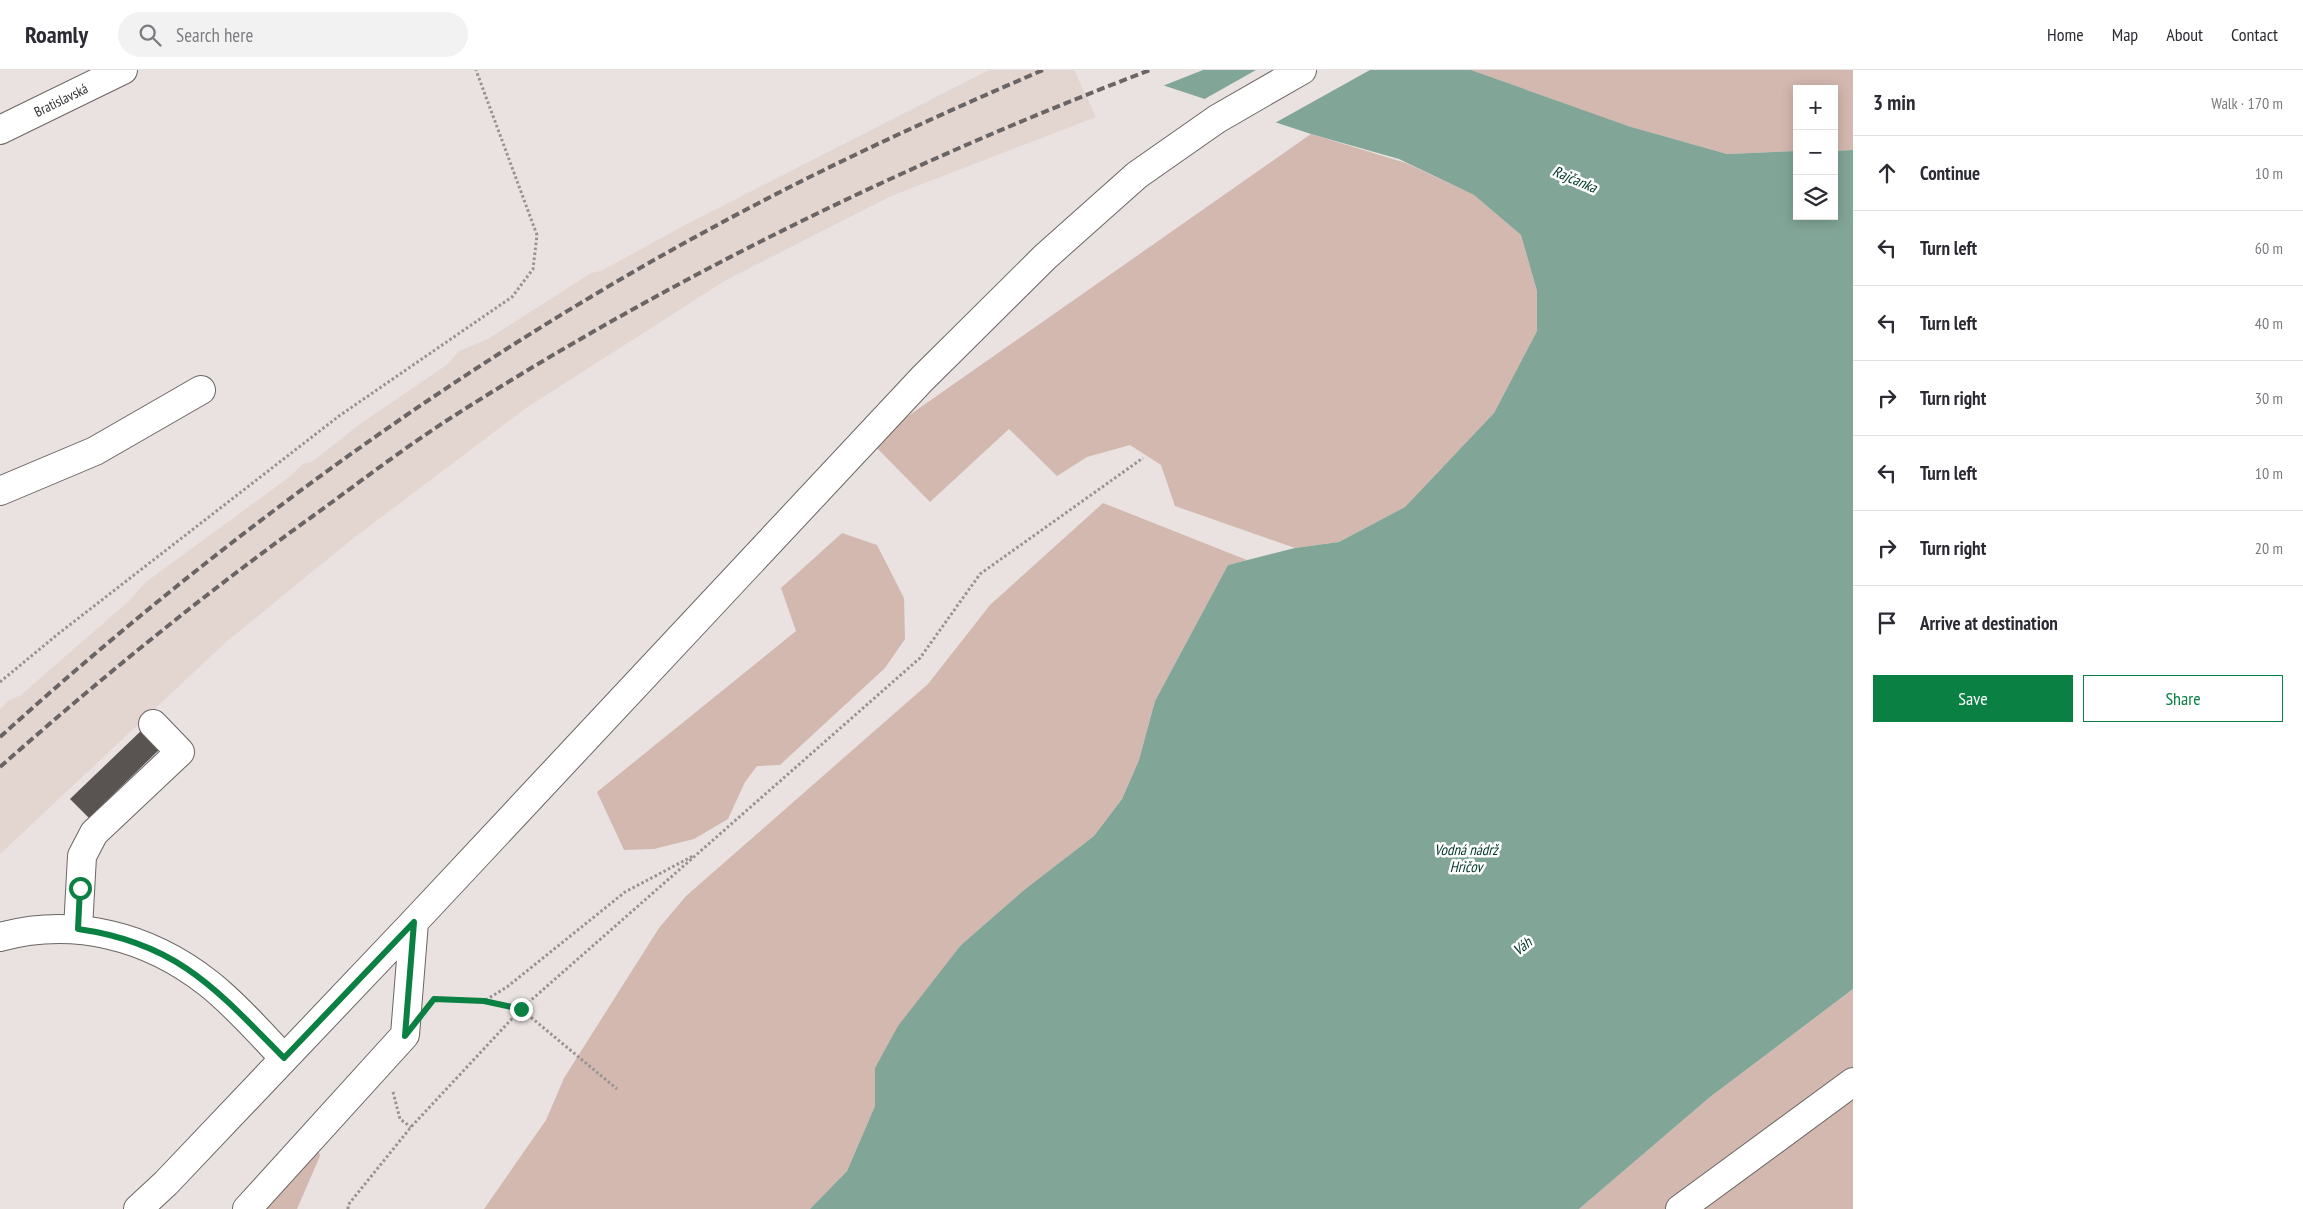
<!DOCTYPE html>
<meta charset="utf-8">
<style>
body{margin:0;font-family:"PT Sans Narrow",sans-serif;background:#f2f2f3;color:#2b2b33}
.controls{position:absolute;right:15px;top:15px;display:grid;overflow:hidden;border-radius:0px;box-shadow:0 2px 12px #0003}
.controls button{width:45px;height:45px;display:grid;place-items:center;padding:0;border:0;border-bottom:1px solid #e1e1e2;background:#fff;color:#2b2b33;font:25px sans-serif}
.stop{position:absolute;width:15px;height:15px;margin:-11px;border:4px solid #0b8043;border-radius:50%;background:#fff}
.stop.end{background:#0b8043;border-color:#fff;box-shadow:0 1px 5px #0008}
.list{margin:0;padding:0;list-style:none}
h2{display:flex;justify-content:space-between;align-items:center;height:65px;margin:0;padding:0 20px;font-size:21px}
h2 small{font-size:16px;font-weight:400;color:#7c7c81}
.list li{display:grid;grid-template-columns:32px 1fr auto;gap:15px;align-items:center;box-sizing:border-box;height:75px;padding:0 20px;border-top:1px solid #e1e1e2}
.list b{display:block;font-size:19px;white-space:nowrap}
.list em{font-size:16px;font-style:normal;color:#7c7c81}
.actions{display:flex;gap:10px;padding:15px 20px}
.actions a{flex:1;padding:11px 0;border:1px solid #0b8043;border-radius:0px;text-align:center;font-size:18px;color:#0b8043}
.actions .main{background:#0b8043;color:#fff}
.icon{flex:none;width:28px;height:28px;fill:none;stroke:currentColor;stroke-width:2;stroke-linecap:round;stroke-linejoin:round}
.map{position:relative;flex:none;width:1853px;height:1139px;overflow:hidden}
header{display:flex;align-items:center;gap:30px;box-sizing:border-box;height:70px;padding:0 25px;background:#fff;border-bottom:1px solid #e1e1e2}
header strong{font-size:24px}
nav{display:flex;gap:28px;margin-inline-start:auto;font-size:18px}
.search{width:350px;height:45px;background:#f2f2f3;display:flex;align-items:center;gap:12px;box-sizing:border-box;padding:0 18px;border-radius:28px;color:#7c7c81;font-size:19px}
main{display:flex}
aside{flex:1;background:#fff}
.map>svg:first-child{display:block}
.built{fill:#e3d5d0}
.green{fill:#d3b8b0}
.water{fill:#81a596}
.pier{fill:#e9e2e0}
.building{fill:#595351}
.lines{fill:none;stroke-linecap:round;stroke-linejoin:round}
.minor-casing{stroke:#6b6563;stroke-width:30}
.path{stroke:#989392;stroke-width:3;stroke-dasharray:2.5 2.5;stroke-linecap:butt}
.minor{stroke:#fff;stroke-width:28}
.rail{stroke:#6a6564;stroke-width:4;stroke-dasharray:8 4;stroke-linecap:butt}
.route{stroke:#0b8043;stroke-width:6}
.labels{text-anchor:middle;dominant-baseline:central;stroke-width:5;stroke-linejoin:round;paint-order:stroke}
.street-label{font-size:14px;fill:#343130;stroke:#fff}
.water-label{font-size:15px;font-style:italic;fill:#003728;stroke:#fff}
</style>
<header>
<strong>Roamly</strong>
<div class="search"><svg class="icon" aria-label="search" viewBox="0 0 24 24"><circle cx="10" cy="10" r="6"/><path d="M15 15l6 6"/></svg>Search here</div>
<nav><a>Home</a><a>Map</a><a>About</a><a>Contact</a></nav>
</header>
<main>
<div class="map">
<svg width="1853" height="1139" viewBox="0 0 1853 1139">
<rect width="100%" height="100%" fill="#e9e2e0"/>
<path class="built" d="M989,0H1074L1096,47L891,126L726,210L526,338L351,470L226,572L0,784V639L8,631L21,625L129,531L146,512L288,408L303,394L312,392L360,354L448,294L459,281L488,269L591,203L601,201L687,154Z"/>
<path class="green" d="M1471,0H1853V80L1834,81V19H1797V81L1727,84L1621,54Z
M1311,64L1406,93L1474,125L1521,165L1537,221V261L1494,343L1405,437L1339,472L1295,478L1175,436L1161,395L1130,375L1087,387L1057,406L1009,359L930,432L871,372Z
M1103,433L1247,490L1228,495L1155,631L1139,690L1122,729L1094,766L1024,820L961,875L875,998V1036L847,1101L810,1139H484L546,1050L564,1008L659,858L686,826L928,614L990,535Z
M842,463L877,475L904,528L905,569L885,598L780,695L757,696L745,712L728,749L694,769L654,779L624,780L597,722L796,561L781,518Z
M1853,919V1139H1579L1710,1027Z
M311,1057L320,1086L297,1139H237Z"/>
<path class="water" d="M1117,0H1471L1628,56L1727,84L1797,81V146H1834V81L1853,80V919L1710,1027L1579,1139H810L847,1101L875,1036V998L898,956L961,875L1024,820L1094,766L1122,729L1139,690L1155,631L1228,495L1295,478L1339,472L1405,437L1494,343L1537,261V221L1521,165L1474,125L1399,89L1311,64Z"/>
<path class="pier" d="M1115,0H1203L1160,17L1116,2Z
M1256,0H1370L1273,54L1201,31Z"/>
<path class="building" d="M144,658L162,677L89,748L70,729Z"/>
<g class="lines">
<g class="minor-casing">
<path id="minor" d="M0,60L123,0
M0,421L95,381L201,320
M78,859L82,786L94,763L180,682L153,654
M0,867C74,847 148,866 208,913C234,933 261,964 284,988
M138,1139L166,1113L414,852L922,309L1045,187L1137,105L1217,49L1302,0
M247,1139L405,965L414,852
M1680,1139L1853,1012"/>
</g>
<path class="path" d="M0,612L58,564L339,346L512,227L533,199L537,165L476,0
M436,929L484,931L507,917L625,822L693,786
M485,931L521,939L617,1019
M393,1022L400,1049L411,1057
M348,1139V1135L411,1057L521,939L920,588L980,504L1143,388"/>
<use href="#minor" class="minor"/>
<path class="rail" d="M0,667C237,453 498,266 782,121C868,77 955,38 1043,0
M0,697C101,608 204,524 313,446C357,414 400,381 446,351C667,209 904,94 1150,0"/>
</g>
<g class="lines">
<path class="route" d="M80,818L78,859C178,873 217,920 284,988L414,852L405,966L434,929L484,931L521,939"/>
</g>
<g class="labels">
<g class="street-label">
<text transform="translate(61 30) rotate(-26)">Bratislavská</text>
</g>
<g class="water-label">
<text transform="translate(1575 109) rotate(23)">Rajčanka</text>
<text x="1466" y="779">Vodná nádrž<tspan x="1466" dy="17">Hričov</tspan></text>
<text transform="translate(1522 876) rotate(-38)">Váh</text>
</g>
</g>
</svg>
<div class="controls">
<button>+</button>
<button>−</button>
<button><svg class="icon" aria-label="layers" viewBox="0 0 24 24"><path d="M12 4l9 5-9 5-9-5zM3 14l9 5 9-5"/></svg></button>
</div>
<div class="stop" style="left:80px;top:818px"></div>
<div class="stop end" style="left:521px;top:939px"></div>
</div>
<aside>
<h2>3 min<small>Walk · 170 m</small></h2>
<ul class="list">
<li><svg class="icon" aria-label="ahead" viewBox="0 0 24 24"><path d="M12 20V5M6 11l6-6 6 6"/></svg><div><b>Continue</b></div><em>10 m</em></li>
<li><svg class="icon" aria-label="left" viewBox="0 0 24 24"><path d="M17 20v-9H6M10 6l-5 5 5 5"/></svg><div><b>Turn left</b></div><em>60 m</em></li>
<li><svg class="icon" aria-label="left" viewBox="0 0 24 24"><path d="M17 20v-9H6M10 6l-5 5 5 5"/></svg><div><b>Turn left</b></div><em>40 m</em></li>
<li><svg class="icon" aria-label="right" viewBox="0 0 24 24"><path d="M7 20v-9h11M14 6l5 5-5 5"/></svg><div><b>Turn right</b></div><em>30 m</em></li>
<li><svg class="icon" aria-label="left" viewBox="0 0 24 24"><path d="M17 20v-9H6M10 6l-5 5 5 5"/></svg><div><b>Turn left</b></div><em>10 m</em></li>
<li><svg class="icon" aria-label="right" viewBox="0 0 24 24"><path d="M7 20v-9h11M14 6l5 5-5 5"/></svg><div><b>Turn right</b></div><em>20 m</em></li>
<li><svg class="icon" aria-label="arrive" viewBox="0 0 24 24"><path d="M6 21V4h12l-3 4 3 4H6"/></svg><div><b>Arrive at destination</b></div></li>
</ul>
<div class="actions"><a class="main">Save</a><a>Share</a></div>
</aside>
</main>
